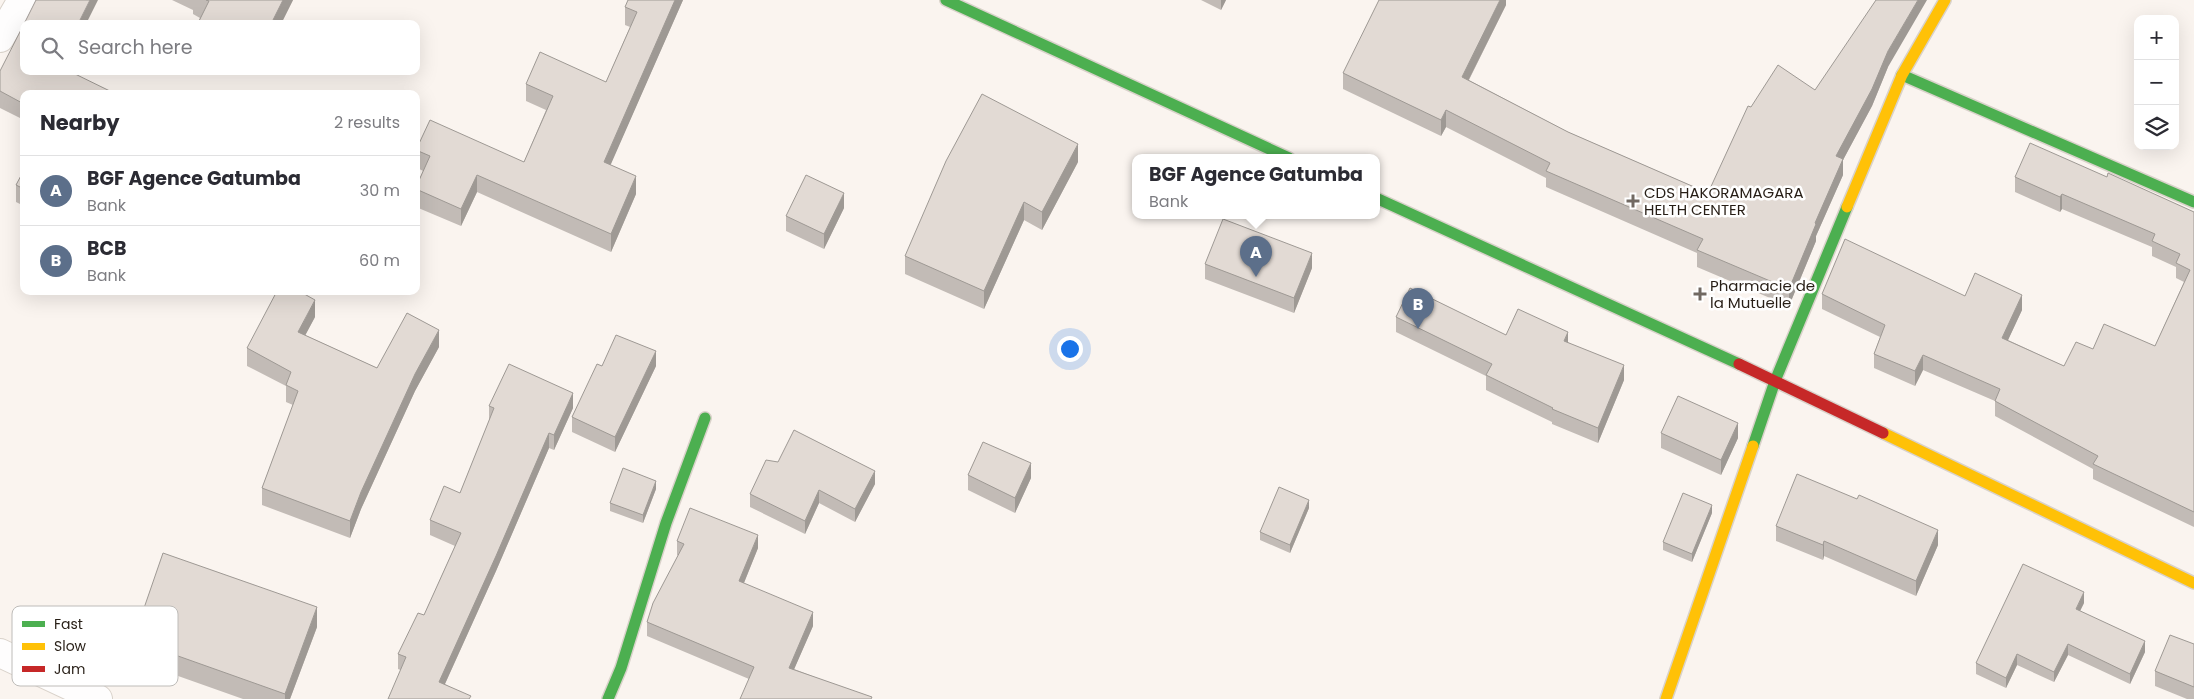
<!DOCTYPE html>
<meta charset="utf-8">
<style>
body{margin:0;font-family:Poppins,sans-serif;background:#f7f7f7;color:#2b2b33}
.controls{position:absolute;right:15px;top:15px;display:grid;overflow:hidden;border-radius:10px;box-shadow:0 5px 20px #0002}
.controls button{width:45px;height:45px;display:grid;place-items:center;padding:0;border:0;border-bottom:1px solid #e1e1e2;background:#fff;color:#2b2b33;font:25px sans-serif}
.you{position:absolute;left:1069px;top:348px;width:18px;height:18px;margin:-12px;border:4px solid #fff;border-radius:50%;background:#1a73e8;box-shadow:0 0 0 8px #1a73e833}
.badge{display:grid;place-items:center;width:32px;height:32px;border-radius:50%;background:#716962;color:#fff;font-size:16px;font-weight:700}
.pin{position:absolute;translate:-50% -41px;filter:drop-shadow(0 1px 2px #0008)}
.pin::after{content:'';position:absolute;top:26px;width:18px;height:15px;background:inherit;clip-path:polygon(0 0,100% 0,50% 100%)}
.popup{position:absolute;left:1132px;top:154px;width:248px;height:65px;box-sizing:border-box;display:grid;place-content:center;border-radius:10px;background:#fff;filter:drop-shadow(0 1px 4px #0005);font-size:16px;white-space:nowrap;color:#7c7c81}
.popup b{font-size:19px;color:#2b2b33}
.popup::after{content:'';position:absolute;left:50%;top:100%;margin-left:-10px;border:10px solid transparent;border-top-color:#fff}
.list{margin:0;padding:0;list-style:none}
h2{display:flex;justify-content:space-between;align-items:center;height:65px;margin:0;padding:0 20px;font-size:21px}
h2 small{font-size:16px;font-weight:400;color:#7c7c81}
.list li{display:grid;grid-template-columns:32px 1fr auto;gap:15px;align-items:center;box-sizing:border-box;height:70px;padding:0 20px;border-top:1px solid #e1e1e2}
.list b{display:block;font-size:19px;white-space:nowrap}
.list p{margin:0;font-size:16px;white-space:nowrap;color:#7c7c81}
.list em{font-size:16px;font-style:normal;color:#7c7c81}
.icon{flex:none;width:28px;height:28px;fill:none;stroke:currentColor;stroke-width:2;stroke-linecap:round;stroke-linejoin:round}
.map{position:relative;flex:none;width:2194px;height:699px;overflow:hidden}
.search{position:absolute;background:#fff;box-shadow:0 5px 20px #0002;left:20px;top:20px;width:400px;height:55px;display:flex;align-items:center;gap:12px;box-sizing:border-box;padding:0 18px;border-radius:10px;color:#7c7c81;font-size:19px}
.panel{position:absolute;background:#fff;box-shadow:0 5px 20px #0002;left:20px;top:90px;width:400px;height:205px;border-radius:10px}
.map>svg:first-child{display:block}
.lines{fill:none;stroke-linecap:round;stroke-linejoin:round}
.street-casing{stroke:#d9d2ca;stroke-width:30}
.fast-casing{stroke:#d9d2ca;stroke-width:14}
.slow-casing{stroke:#d9d2ca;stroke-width:14}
.jam-casing{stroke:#d9d2ca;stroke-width:14}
.street{stroke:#fefdfd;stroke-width:28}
.fast{stroke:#4caf50;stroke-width:11}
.slow{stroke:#ffc107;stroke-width:11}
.jam{stroke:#c62828;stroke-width:11}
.wall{fill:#c2bbb6}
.shaded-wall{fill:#9e9994}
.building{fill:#e2dad4;stroke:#9e9994}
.poi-dot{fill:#716962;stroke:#fff;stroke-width:2}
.labels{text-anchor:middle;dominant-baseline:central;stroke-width:5;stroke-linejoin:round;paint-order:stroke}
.poi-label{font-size:15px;fill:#271e16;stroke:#fff;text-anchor:start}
.key{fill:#fff;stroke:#bebcb9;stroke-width:1}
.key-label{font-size:14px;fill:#271e16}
</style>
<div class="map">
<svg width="2194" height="699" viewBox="0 0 2194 699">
<rect width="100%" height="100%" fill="#faf4ef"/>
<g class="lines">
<g class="street-casing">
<path id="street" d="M0,38L22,0
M0,653L98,699"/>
</g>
<g class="fast-casing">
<path id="fast" d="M946,0L1289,158
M1902,75L2194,202
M1376,198L1739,364
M1753,446L1775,381L1847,207
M608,699L621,668L666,523L705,418"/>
</g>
<g class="slow-casing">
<path id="slow" d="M1847,207L1902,75L1945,0
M1883,433L2194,583
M1666,699L1753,446"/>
</g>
<g class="jam-casing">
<path id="jam" d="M1739,364L1883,433"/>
</g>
<use href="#street" class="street"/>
<use href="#fast" class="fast"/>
<use href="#slow" class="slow"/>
<use href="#jam" class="jam"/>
</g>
<path class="wall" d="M172,0H293L281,24H198L200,18L193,14V10Z
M683,0L610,165L636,194L611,252L477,192L461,226L416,207V187L423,171L416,167V150L524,162L546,110L526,101V84L606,82L630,27L625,25V7Z
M1201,0H1226L1221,10Z
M1506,0V5L1469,80L1568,132L1708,193L1751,107L1815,90L1888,67L1872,106L1843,160V175L1816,236V241L1789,306L1697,267V253L1546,187V178L1446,127L1441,136L1343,89V73Z
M0,71L24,94V120L0,108Z
M1078,162L1042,230L1024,220L984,309L905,274V256Z
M24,170V206L16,202V185Z
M2015,177H2107L2194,212V527L2093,479V469L1995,416V401L1923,370L1915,386L1874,368V354L1880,337L1822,309V294L1965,296L2022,310L2008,340L2064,366L2093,349L2155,346L2184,282L2176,278V267L2152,256V247L2062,209L2060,212L2015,192Z
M844,208L824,249L786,231V216Z
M1205,264L1312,268L1294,313L1205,279Z
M315,317L305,335L377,368L439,347L415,391L361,509L350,538L262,505V488L293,405L286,402V386L247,366V348Z
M1396,317L1506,335L1568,342L1624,380L1598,443L1552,424V422L1486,390V376L1396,332Z
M602,366H656L615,452L572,432V417Z
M489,406L573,408L554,450L549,448L496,571L445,684L471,699L398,669V654L424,615L455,546L430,535V520L460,493L489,421Z
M1661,433L1738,438L1721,475L1661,448Z
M968,475L1031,478L1015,513L968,490Z
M875,484L855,522L819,503L805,534L750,507V494Z
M656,489L643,523L610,511V503Z
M1309,508L1290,553L1260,540V532Z
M1712,513L1692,562L1663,550V542Z
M1776,526L1938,545L1916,596L1824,556L1823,560L1776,541Z
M677,541L758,548L744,583L813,626L794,669L872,699L749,679L647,636V622L678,555H677Z
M2084,603L2080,611L2145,652L2130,684L2068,655L2054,682L2017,665L2006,688L1976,674V663Z
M317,627L290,699H243L133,660V640Z
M2194,644V699H2187L2155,686V671Z"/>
<path class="shaded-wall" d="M90,0H98L86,24H78Z
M283,0H293L281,24H271Z
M675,0H683L604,180V162Z
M1221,0H1226L1221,10Z
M1500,0H1506V5L1462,93V77Z
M1918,0H1927L1888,67L1872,106L1843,160V175L1816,236V241L1789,306V289L1815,223L1836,156L1888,51Z
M1446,110V127L1441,136V120Z
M1078,144V162L1042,230V212Z
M477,175V192L461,226V209Z
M636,176V194L611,252V234Z
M844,193V208L824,249V234Z
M2062,194V209L2060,212V197Z
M1024,202V220L984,309V291Z
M1312,253V268L1294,313V298Z
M2022,295V310L2002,353V338Z
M315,300V317L298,349V332Z
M439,330V347L415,391L361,509L350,538V521L361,492L415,374Z
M1568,332V348L1564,341Z
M656,351V366L615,452V437Z
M1923,355V370L1915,386V371Z
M1624,365V380L1598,443V428Z
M573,393V408L554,450V435Z
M1738,423V438L1721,475V460Z
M549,433V448L496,571L439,697V682Z
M1031,463V478L1015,513V498Z
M875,471V484L855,522V509Z
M656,481V489L643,523V515Z
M819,490V503L805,534V521Z
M1309,500V508L1290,553V545Z
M1712,505V513L1692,562V554Z
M1938,530V545L1916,596V581Z
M758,535V548L739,595V581Z
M1824,541V556L1823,560V545Z
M2084,592V603L2076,619V609Z
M317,607V627L290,699H285V694Z
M813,612V626L789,681V668Z
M2145,641V652L2130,684V674Z
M2068,644V655L2054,682V672Z
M2017,654V665L2006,688V678Z"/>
<path class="building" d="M36,0H90L78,24H24Z
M206,0H283L271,24H200L198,23L209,1Z
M628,0H675L604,162L636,176L611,234L477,175L461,209L416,189V187L430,156L416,150L430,120L524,162L553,96L526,84L540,52L606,82L637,12L625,7Z
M1379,0H1500L1462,77L1568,132L1708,193L1748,106L1751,107L1778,65L1815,90L1876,0H1918L1888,51L1872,89L1836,156L1843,159L1815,223L1816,224L1789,289L1697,250L1703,239L1546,171L1550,163L1446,110L1441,120L1343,73Z
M24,24V71H69L116,94H24V104L0,91V71Z
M982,94L1078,144L1042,212L1024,202L984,291L905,256L946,161Z
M2030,143L2107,177L2108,173L2194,212V512L2093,464L2098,456L1995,401L2000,389L1923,355L1915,371L1874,354L1885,325L1822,294L1845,239L1965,296L1975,273L2022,295L2002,338L2064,366L2076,342L2093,349L2104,324L2155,346L2190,270L2176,263L2180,254L2152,241L2155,234L2062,194L2060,197L2015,177Z
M24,170V189L16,185Z
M806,175L844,193L824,234L786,216Z
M1223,219L1312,253L1294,298L1205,264Z
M1410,288L1506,335L1518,309L1568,332L1564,341L1624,365L1598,428L1552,409L1553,408L1486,375L1492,364L1396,317Z
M277,291H299L315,300L298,332L377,368L407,313L439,330L415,374L361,492L350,521L262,488L298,391L286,385L291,372L247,348Z
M616,335L656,351L615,437L572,417L597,364L602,366Z
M509,364L573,393L554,435L549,433L496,556L439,682L471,696L469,699H388L406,657L398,654L418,613L424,615L461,533L430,520L444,486L460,493L494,408L489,406Z
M1678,396L1738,423L1721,460L1661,433Z
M794,430L875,471L855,509L819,490L805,521L750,494L766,460L778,462Z
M983,442L1031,463L1015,498L968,475Z
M623,468L656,481L643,515L610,503Z
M1797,474L1857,499L1859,495L1938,530L1916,581L1824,541L1823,545L1776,526Z
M1279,487L1309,500L1290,545L1260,532Z
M1683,493L1712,505L1692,554L1663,542Z
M690,508L758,535L739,581L813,612L789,668L872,697L871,699H740L754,667L647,622L653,603L684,544L677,541Z
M163,553L317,607L285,694L133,640Z
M2023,564L2084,592L2076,609L2145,641L2130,674L2068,644L2054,672L2017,654L2006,678L1976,663Z
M2170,635L2194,644V687L2155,671Z"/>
<g class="poi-dot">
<path d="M1630.5 193.5h5v5h5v5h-5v5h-5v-5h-5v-5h5z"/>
<path d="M1697.5 286.5h5v5h5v5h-5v5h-5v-5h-5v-5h5z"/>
</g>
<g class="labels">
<g class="poi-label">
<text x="1644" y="192">CDS HAKORAMAGARA<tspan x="1644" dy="17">HELTH CENTER</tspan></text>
<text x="1710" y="285">Pharmacie de<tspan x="1710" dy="17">la Mutuelle</tspan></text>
</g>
</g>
<rect x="12" y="606" width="166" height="80" rx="8" class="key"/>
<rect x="22" y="621" width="23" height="6" fill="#4caf50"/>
<rect x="22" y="643" width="23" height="7" fill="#ffc107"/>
<rect x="22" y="666" width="23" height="6" fill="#c62828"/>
<g class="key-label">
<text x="54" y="629">Fast</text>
<text x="54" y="651">Slow</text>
<text x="54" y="674">Jam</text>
</g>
</svg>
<div class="controls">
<button>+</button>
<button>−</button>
<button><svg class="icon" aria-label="layers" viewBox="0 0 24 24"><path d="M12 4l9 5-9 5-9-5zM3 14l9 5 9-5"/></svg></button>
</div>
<div class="you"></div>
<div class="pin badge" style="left:1256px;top:277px;background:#5c6f8a">A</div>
<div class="popup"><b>BGF Agence Gatumba</b>Bank</div>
<div class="pin badge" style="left:1418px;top:329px;background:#5c6f8a">B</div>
<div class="search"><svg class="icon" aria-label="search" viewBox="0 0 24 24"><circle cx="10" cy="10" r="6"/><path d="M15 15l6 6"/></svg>Search here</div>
<section class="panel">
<h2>Nearby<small>2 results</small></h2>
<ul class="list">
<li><span class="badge" style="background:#5c6f8a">A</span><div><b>BGF Agence Gatumba</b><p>Bank</p></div><em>30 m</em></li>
<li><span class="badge" style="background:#5c6f8a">B</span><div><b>BCB</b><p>Bank</p></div><em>60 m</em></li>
</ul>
</section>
</div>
